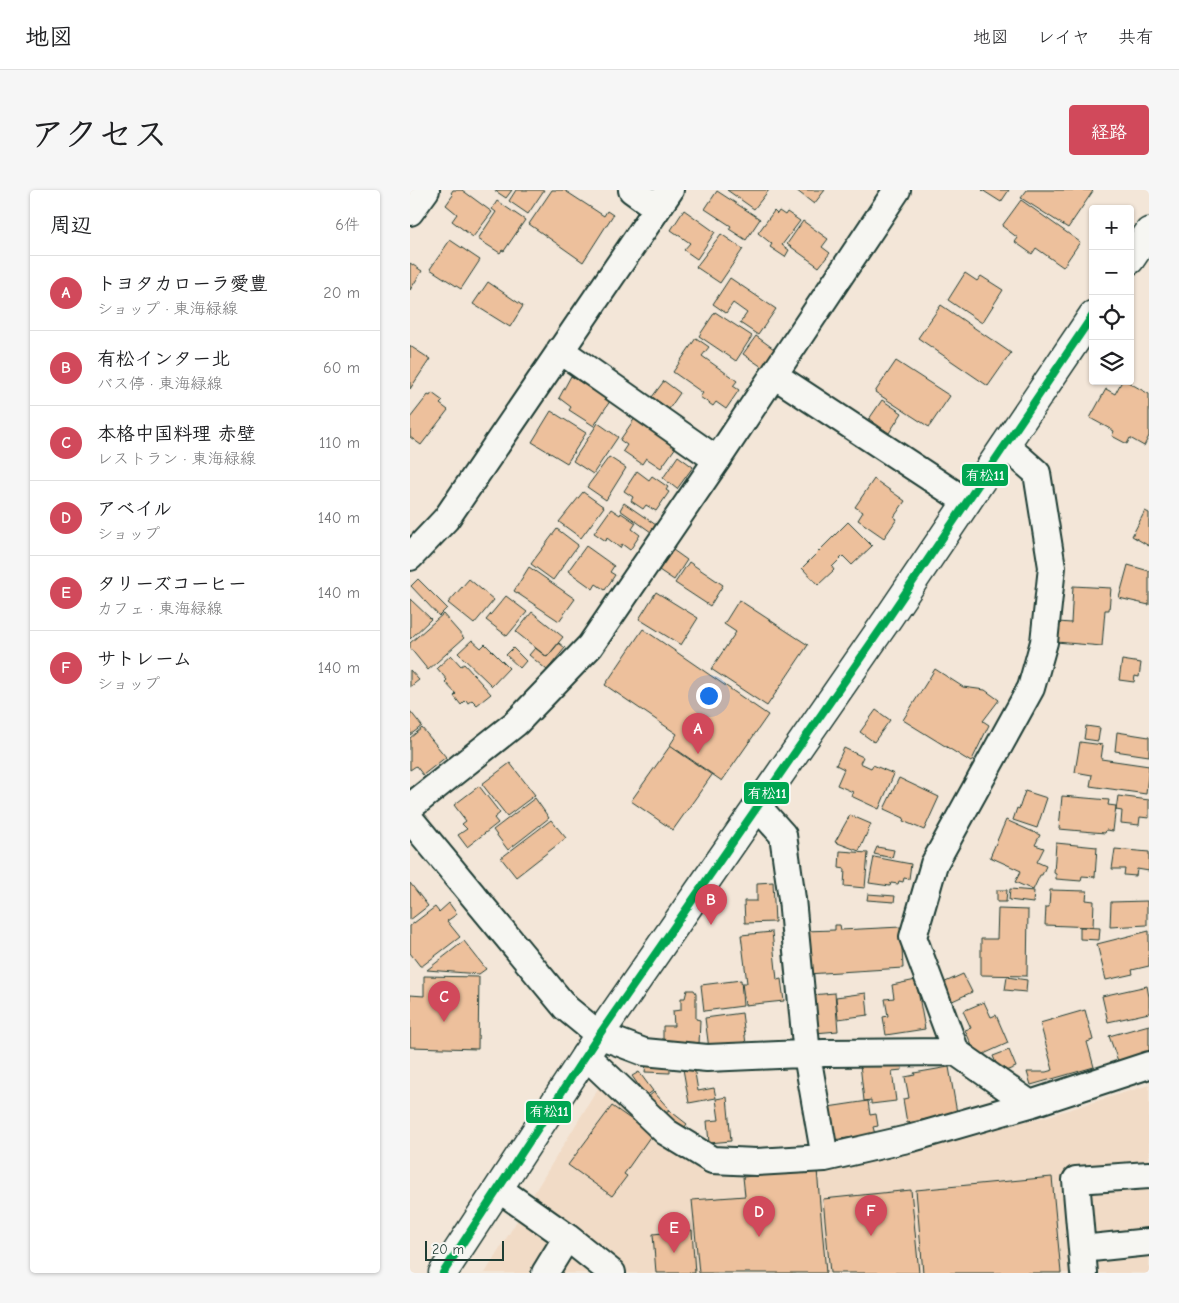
<!DOCTYPE html>
<html lang="ja">
<meta charset="utf-8">
<style>
body{margin:0;font-family:"Comic Neue","Klee One",sans-serif;background:#f6f6f6;color:#202124}
.controls{position:absolute;right:15px;top:15px;display:grid;overflow:hidden;border-radius:5px;box-shadow:0 1px 4px #0004}
.controls button{width:45px;height:45px;display:grid;place-items:center;padding:0;border:0;border-bottom:1px solid #e0e0e0;background:#fff;color:#202124;font:25px sans-serif}
.scale{position:absolute;left:15px;bottom:12px;width:79px;box-sizing:border-box;padding-left:5px;border:2px solid #1f3d34;border-top:0;font-size:14px;line-height:18px;white-space:nowrap;color:#1f3d34;-webkit-text-stroke:4px #f6f6f2;paint-order:stroke}
.you{position:absolute;left:298px;top:505px;width:18px;height:18px;margin:-12px;border:4px solid #fff;border-radius:50%;background:#1a73e8;box-shadow:0 0 0 8px #1a73e833}
.badge{display:grid;place-items:center;width:32px;height:32px;border-radius:50%;background:#d1495b;color:#fff;font-size:16px;font-weight:700}
.pin{position:absolute;translate:-50% -41px;filter:drop-shadow(0 1px 2px #0008)}
.pin::after{content:'';position:absolute;top:26px;width:18px;height:15px;background:inherit;clip-path:polygon(0 0,100% 0,50% 100%)}
.list{margin:0;padding:0;list-style:none}
h2{display:flex;justify-content:space-between;align-items:center;height:65px;margin:0;padding:0 20px;font-size:21px}
h2 small{font-size:16px;font-weight:400;color:#757577}
.list li{display:grid;grid-template-columns:32px 1fr auto;gap:15px;align-items:center;box-sizing:border-box;height:75px;padding:0 20px;border-top:1px solid #e0e0e0}
.list b{display:block;font-size:19px;white-space:nowrap}
.list p{margin:0;font-size:16px;white-space:nowrap;color:#757577}
.list em{font-size:16px;font-style:normal;color:#757577}
.icon{flex:none;width:28px;height:28px;fill:none;stroke:currentColor;stroke-width:2;stroke-linecap:round;stroke-linejoin:round}
.map{position:relative;flex:none;width:739px;height:1083px;overflow:hidden;border-radius:5px}
header{display:flex;align-items:center;gap:30px;box-sizing:border-box;height:70px;padding:0 25px;background:#fff;border-bottom:1px solid #e0e0e0}
header strong{font-size:24px}
nav{display:flex;gap:28px;margin-inline-start:auto;font-size:18px}
.intro{display:flex;align-items:center;justify-content:space-between;box-sizing:border-box;height:120px;padding:0 30px}
h1{margin:0;font-size:35px}
.button{padding:12px 22px;border-radius:5px;background:#d1495b;color:#fff;font-size:18px;font-weight:700}
main{display:flex;gap:30px;padding:0 30px}
aside{flex:1;background:#fff;border-radius:5px;box-shadow:0 1px 4px #0004}
.map>svg:first-child{display:block}
.built{fill:#f1dbc6}
.building{fill:#edc09c;stroke:#1f3d34}
.lines{fill:none;stroke-linecap:round;stroke-linejoin:round}
.minor-casing{stroke:#1f3d34;stroke-width:30}
.major-casing{stroke:#1f3d34;stroke-width:31}
.minor{stroke:#f6f6f2;stroke-width:26}
.major{stroke:#f6f6f2;stroke-width:28}
.bus-1-casing{stroke:#f6f6f2;stroke-width:11}
.bus-1{stroke:#00a651;stroke-width:8}
.line-badge{stroke:#f6f6f2;stroke-width:2}
.badge-label{font-size:14px;text-anchor:middle;font-weight:bold;fill:#fff}
</style>
<header>
<strong>地図</strong>
<nav><a>地図</a><a>レイヤ</a><a>共有</a></nav>
</header>
<div class="intro"><h1>アクセス</h1><a class="button">経路</a></div>
<main>
<aside>
<h2>周辺<small>6件</small></h2>
<ul class="list">
<li><span class="badge">A</span><div><b>トヨタカローラ愛豊</b><p>ショップ · 東海緑線</p></div><em>20 m</em></li>
<li><span class="badge">B</span><div><b>有松インター北</b><p>バス停 · 東海緑線</p></div><em>60 m</em></li>
<li><span class="badge">C</span><div><b>本格中国料理 赤壁</b><p>レストラン · 東海緑線</p></div><em>110 m</em></li>
<li><span class="badge">D</span><div><b>アベイル</b><p>ショップ</p></div><em>140 m</em></li>
<li><span class="badge">E</span><div><b>タリーズコーヒー</b><p>カフェ · 東海緑線</p></div><em>140 m</em></li>
<li><span class="badge">F</span><div><b>サトレーム</b><p>ショップ</p></div><em>140 m</em></li>
</ul>
</aside>
<div class="map">
<svg width="739" height="1083" viewBox="0 0 739 1083">
<rect width="100%" height="100%" fill="#f3e6d8"/>
<filter id="ink" filterUnits="userSpaceOnUse"><feTurbulence type="fractalNoise" baseFrequency=".02" numOctaves="2"/><feDisplacementMap in="SourceGraphic" scale="10" xChannelSelector="R" yChannelSelector="G"/><feConvolveMatrix kernelMatrix="1 2 1 2 8 2 1 2 1" color-interpolation-filters="sRGB"/></filter>
<g filter="url(#ink)">
<path class="built" d="M192,892L329,976L532,950L635,927L739,895V1083H75Z"/>
<path class="building" d="M43,0H52L82,22L63,47L42,31L47,24L36,15L43,5L41,3Z
M84,0H102L96,8Z
M106,0H134L118,24L99,11Z
M142,0H154L194,26L197,21L203,25L173,72L119,34Z
M317,0H359L344,19Z
M386,0H415L404,14Z
M572,0H599L591,12Z
M617,0H682L683,1L658,38L611,8Z
M307,1L350,29L336,50L319,39L321,36L295,19Z
M611,10L670,52L653,77L626,58L622,64L605,52L608,48L592,36Z
M87,11L115,30L94,61L92,60L90,63L68,49L86,22L82,19Z
M274,20L305,42L287,69L274,60L280,53L261,40Z
M364,21L367,24L369,21L375,25L377,22L390,31L372,55L379,60L375,67L360,57L362,54L348,43Z
M393,31L418,49L412,57L420,63L409,77L377,54Z
M311,44L333,59L310,93L286,77Z
M40,50L70,70L51,99L20,79Z
M0,73L12,81L0,100Z
M555,83L567,91L571,86L593,100L572,133L538,110Z
M320,88L366,119L348,145L330,133L337,123L323,113L316,123L303,114Z
M78,92L113,116L100,137L63,114Z
M531,115L601,163L578,196L508,148Z
M305,122L342,146L326,171L289,146Z
M346,146L364,159L352,177L333,164Z
M286,148L299,157L292,166L327,191L323,196L329,200L316,219L306,212L303,216L290,207L293,203L263,182Z
M0,156L20,169L0,199Z
M486,171L540,206L519,237L465,202Z
M161,186L200,211L184,236L159,220L161,217L149,208Z
M254,191L270,203L259,219L242,207Z
M712,191H716L739,204V246L734,256L720,248L717,254L702,246L704,241L680,228L696,199L705,204Z
M22,203L33,211L30,214L38,220L11,255L0,247V228L18,205L20,206Z
M472,210L492,223L479,243L459,229Z
M141,221L176,243L157,273L122,252Z
M225,228L266,257L251,278L236,268L232,274L213,261L217,255L210,250Z
M188,233L208,247L183,284L163,271Z
M268,266L283,277L267,299L253,288Z
M199,267L216,278L196,310L177,297Z
M227,281L239,290L242,286L258,297L256,300L259,302L246,321L236,315L233,319L221,311L223,307L214,301Z
M464,289L495,311L484,327L487,329L474,348L448,330L453,322L445,317Z
M173,302L194,317L171,348L149,332Z
M214,313L246,335L241,342L210,320Z
M201,319L210,325L211,323L226,333L222,339L230,345L220,360L212,354L210,358L197,348L196,351L184,343Z
M735,321L739,323V356L722,346Z
M438,332L462,356L442,375L433,366L422,377L424,380L408,395L392,378Z
M147,339L168,355L143,390L121,374Z
M176,356L204,376L200,382L205,385L195,400L186,394L183,399L158,381Z
M263,360L277,370L264,390L249,380Z
M279,372L313,395L300,416L265,393Z
M718,375L739,381V415L709,408Z
M119,377L165,409L149,431L104,401Z
M8,389L37,418L29,426L1,396Z
M59,389L84,410L64,434L38,413Z
M663,396L701,398L699,420H695L692,456L646,452L648,432L661,433Z
M246,402L288,428L271,455L229,429Z
M96,406L117,422L97,446L76,430Z
M0,409L21,429L0,449Z
M329,410L398,455L357,516L301,479L326,442L314,434Z
M122,422L153,447L137,467L106,442Z
M33,424L54,448L18,480L0,458V453Z
M233,439L358,525L312,591L260,555L267,544L195,495Z
M62,450L71,458L75,454L99,478L82,496L48,463Z
M149,453L155,458L137,480L119,465L125,458L137,467Z
M103,458L116,471L110,478L96,465Z
M41,465L51,476L54,474L81,504L67,515L62,510L58,513L56,510L51,515L44,506L46,504L35,492L37,490L27,478Z
M712,470L731,473L729,487L725,486L724,492L709,490Z
M525,479L553,497L575,500L589,510L573,531L579,535L561,572L493,530Z
M0,480L9,490L0,497Z
M466,520L480,530L464,552L450,542Z
M0,521L12,536L0,545Z
M676,536L690,538L688,551L674,549Z
M12,538L36,567L13,585L6,576L0,580V548Z
M707,542L739,547V566L705,561Z
M670,552L693,555L691,569L739,576L736,604L680,596L682,585L665,582Z
M260,556L302,585L263,640L221,611Z
M434,558L453,567L450,573L461,578L463,575L484,584L469,619L441,606L443,602L427,595L434,579L426,575Z
M100,573L125,605L97,626L72,594Z
M489,588L529,607L514,640L493,631L494,628L474,619Z
M69,596L90,623L84,628L88,633L57,657L48,645L57,639L52,634L56,631L44,615Z
M615,601L637,608L627,638L603,630L607,618L609,619Z
M652,606L699,610L698,615L706,616L703,641L696,640L695,643L649,639Z
M708,606L739,610V628L730,627L729,635L711,633L712,621L706,620Z
M125,608L139,628L98,660L83,640Z
M440,625L461,634L449,661L425,652Z
M141,630L156,648L106,687L91,668Z
M596,630L630,645L625,655L634,658L627,672L636,676L632,685H630L623,700L605,692L611,681L580,667Z
M646,653L687,657L685,687L672,686L671,691L646,689V684L644,683Z
M467,657L484,660L482,668L464,664Z
M705,659L739,662V681L727,679L726,686L714,685L715,679H702Z
M430,661L458,663L455,698L434,696L435,679L429,678Z
M464,667L501,674L499,689L494,688L493,692L489,691L488,694L481,693L480,696L459,693Z
M363,692L365,732L335,733L334,711H347V693Z
M0,693L18,716L0,730Z
M600,699L624,701L623,713L599,710Z
M587,700H597L596,712H587Z
M640,700L677,701L676,710L684,711L683,737L635,735L636,717H639Z
M458,704L485,706L484,712L457,710Z
M737,711V735L700,737L701,712Z
M39,713L47,724L37,731L50,747L12,776H10L0,763V736L25,717L29,722Z
M588,719L618,720L617,786L571,785V749H587Z
M425,735H430L431,740L491,737L493,778L397,784L394,741L425,740Z
M670,737L690,738L689,750L670,749Z
M739,741V776L722,780L723,784L696,790L687,754Z
M362,742L367,790L371,789L374,811L335,815L332,793H337L331,745Z
M54,751L76,779L69,784L17,780Z
M553,784L562,802L538,813L531,794Z
M14,786L69,787L68,859L0,857V805L14,806Z
M597,787L617,790L616,802L595,800Z
M331,790L333,816L294,821L291,795Z
M506,790L515,839L476,845L473,827L478,826L475,809L484,808L482,795Z
M737,796L739,807V823L698,832L692,806Z
M277,800H284L286,803V829L290,830L289,855H253V836H264L263,821L271,820V808H275Z
M425,803L428,841L405,843L401,805Z
M456,803L458,825L428,829L426,807Z
M574,812L581,827L586,825L598,853L567,867L555,840L561,838L553,821Z
M675,820L683,850L677,852L684,877L621,895L617,882H636L643,880L630,833Z
M332,823L336,854L299,859L295,828Z
M739,835V862L708,871L699,846Z
M599,860L606,877L590,883L583,866Z
M491,869L492,880L482,881L486,911L461,914V910L454,911L450,874Z
M236,873L260,875V883L235,882Z
M284,877L288,901L304,898L306,908L279,913L273,879Z
M539,877L547,923L497,933L493,909L499,908L495,887L505,885L504,883Z
M229,882L243,901L236,906L222,886Z
M244,902L259,919L252,924L237,908Z
M317,907L321,951L299,953L297,931L309,930L306,909Z
M458,911L460,925L466,924L468,936L463,937L465,944L423,950L418,917Z
M202,916L242,944L214,984L217,986L202,1006L158,975Z
M259,920L277,934L271,942L253,928Z
M407,980L416,1083H289L282,1010L335,1006L333,987Z
M642,987L651,1083H513L506,1000Z
M501,1000L509,1083H420L413,1009Z
M282,1040L285,1083H246L243,1044Z"/>
<g class="lines">
<g class="minor-casing">
<path id="minor" d="M222,0L247,18
M0,22L16,0
M150,160L307,270
M364,185L557,312
M595,255L627,283L642,377L634,452L621,498L524,674L503,747L546,862L620,914
M0,367L36,329L260,0
M347,616L373,645L382,709L397,865L415,968
M0,617L106,533L180,456L307,270L487,0
M0,629L156,818L189,845L234,862L297,868L414,863L546,862
M175,865L256,942L302,970L346,972L415,968L502,948L620,914L739,875
M89,999L157,1047L202,1083
M672,1059L739,1052
M135,1083L157,1047
M674,1083L666,990L739,985"/>
</g>
<g class="major-casing">
<path id="major" d="M720,70L739,42
M33,1083L189,845L479,427L683,125"/>
</g>
<use href="#minor" class="minor"/>
<use href="#major" class="major"/>
<g class="bus-1-casing">
<path id="bus-1" d="M33,1083L189,845L479,427L683,125"/>
</g>
<use href="#bus-1" class="bus-1"/>
</g>
</g>
<g class="line-badge">
<rect x="551" y="273" width="48" height="24" rx="5" fill="#00a651"/>
<rect x="333" y="591" width="47" height="24" rx="5" fill="#00a651"/>
<rect x="115" y="910" width="47" height="24" rx="5" fill="#00a651"/>
</g>
<g class="badge-label">
<text x="575" y="290">有松11</text>
<text x="357" y="608">有松11</text>
<text x="139" y="926">有松11</text>
</g>
</svg>
<div class="controls">
<button>+</button>
<button>−</button>
<button><svg class="icon" aria-label="locate" viewBox="0 0 24 24"><circle cx="12" cy="12" r="6"/><path d="M12 2v4M12 18v4M2 12h4M18 12h4"/></svg></button>
<button><svg class="icon" aria-label="layers" viewBox="0 0 24 24"><path d="M12 4l9 5-9 5-9-5zM3 14l9 5 9-5"/></svg></button>
</div>
<div class="scale">20 m</div>
<div class="you"></div>
<div class="pin badge" style="left:288px;top:564px">A</div>
<div class="pin badge" style="left:301px;top:735px">B</div>
<div class="pin badge" style="left:34px;top:832px">C</div>
<div class="pin badge" style="left:349px;top:1047px">D</div>
<div class="pin badge" style="left:264px;top:1063px">E</div>
<div class="pin badge" style="left:461px;top:1046px">F</div>
</div>
</main>
